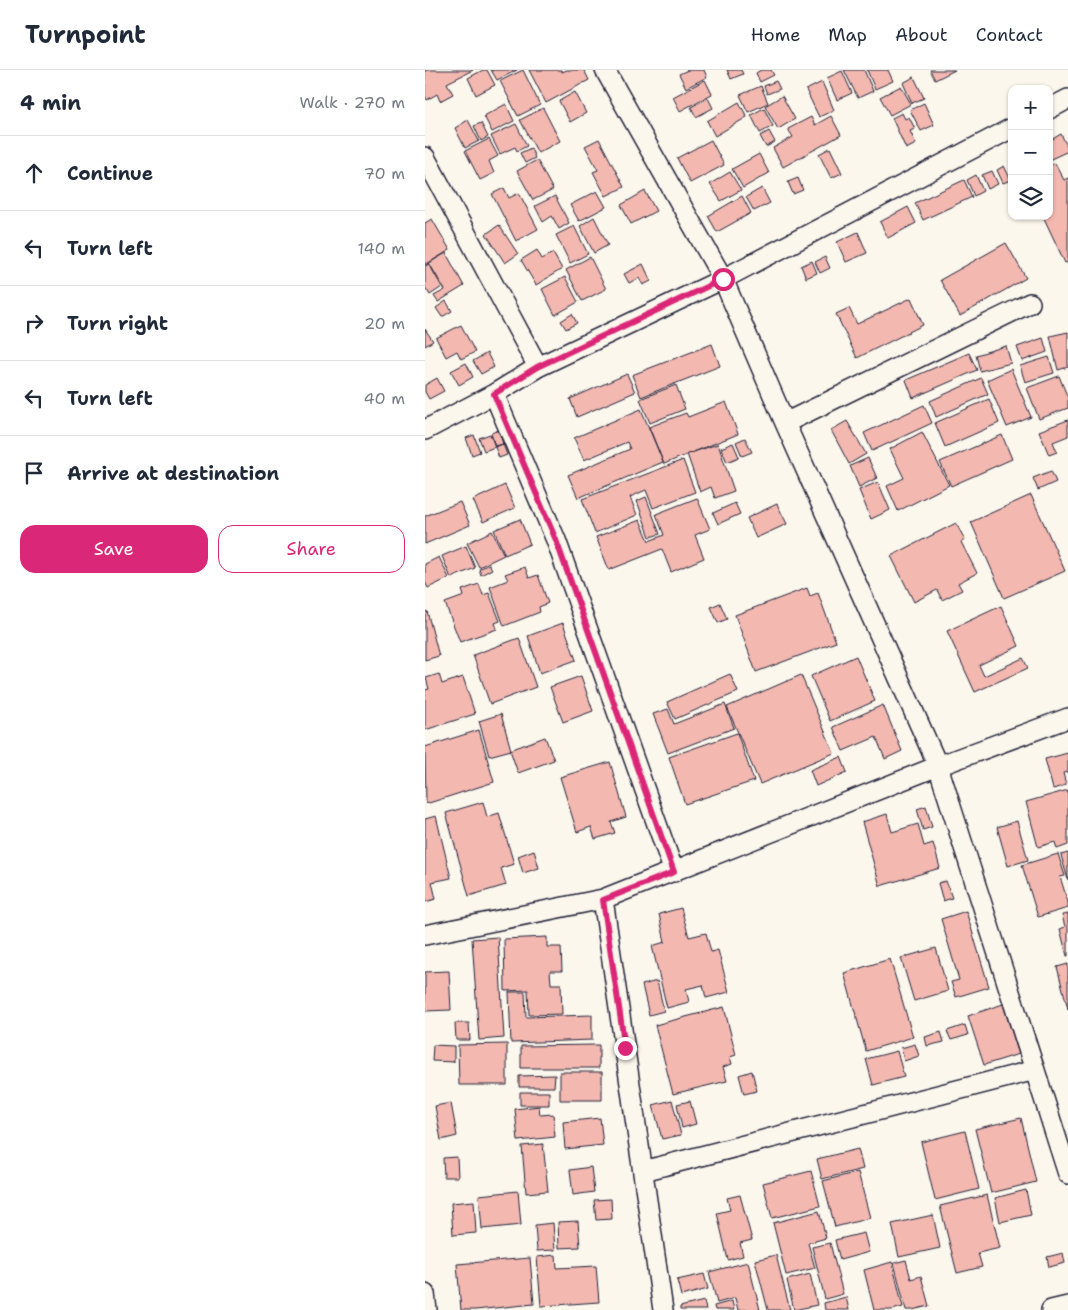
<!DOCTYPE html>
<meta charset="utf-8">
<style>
body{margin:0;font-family:"Shantell Sans",sans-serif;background:#f2f2f3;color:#1f2937}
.controls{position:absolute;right:15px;top:15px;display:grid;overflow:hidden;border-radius:10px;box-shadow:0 1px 4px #0004}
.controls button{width:45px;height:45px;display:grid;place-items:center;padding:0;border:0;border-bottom:1px solid #e0e1e3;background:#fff;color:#1f2937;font:25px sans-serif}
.stop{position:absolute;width:15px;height:15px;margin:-11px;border:4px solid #db2777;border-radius:50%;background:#fff}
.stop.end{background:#db2777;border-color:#fff;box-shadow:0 1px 5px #0008}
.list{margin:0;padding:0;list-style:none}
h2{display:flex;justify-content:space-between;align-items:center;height:65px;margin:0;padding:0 20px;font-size:21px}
h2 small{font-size:16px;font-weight:400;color:#747a83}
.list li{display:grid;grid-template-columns:32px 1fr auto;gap:15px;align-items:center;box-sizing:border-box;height:75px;padding:0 20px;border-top:1px solid #e0e1e3}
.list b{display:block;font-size:19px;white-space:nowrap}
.list em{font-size:16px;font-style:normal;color:#747a83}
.actions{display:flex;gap:10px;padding:15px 20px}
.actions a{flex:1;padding:11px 0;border:1px solid #db2777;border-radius:15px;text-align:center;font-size:18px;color:#db2777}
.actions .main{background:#db2777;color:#fff}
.icon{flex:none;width:28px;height:28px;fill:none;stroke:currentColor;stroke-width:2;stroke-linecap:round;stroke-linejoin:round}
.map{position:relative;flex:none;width:643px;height:1240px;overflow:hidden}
header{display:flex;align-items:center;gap:30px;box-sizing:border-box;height:70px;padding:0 25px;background:#fff;border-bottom:1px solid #e0e1e3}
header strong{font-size:24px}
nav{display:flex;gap:28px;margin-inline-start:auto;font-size:18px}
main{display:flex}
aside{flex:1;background:#fff}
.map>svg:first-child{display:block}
.building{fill:#f3b8b0;stroke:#22223b}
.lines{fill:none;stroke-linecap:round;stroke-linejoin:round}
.street-casing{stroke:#22223b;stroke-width:22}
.street{stroke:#fbf7ec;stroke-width:19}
.route{stroke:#db2777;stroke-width:6}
</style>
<header>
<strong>Turnpoint</strong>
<nav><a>Home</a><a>Map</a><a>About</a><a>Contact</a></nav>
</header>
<main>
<aside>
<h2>4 min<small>Walk · 270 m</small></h2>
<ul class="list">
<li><svg class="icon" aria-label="ahead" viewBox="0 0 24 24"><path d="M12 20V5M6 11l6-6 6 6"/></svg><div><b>Continue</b></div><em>70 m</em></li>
<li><svg class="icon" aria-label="left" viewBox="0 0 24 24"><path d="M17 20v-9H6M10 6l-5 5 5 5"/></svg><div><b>Turn left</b></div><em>140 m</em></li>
<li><svg class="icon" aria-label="right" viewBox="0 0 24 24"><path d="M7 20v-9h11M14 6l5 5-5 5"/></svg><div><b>Turn right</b></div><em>20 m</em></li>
<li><svg class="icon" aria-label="left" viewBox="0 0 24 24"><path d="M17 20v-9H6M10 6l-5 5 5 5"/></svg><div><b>Turn left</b></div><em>40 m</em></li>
<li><svg class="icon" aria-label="arrive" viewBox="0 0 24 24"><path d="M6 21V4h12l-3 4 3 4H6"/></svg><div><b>Arrive at destination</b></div></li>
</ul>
<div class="actions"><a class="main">Save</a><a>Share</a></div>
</aside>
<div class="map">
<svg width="643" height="1240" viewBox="0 0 643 1240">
<rect width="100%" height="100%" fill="#fbf7ec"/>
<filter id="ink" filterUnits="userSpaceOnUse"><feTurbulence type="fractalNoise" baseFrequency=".02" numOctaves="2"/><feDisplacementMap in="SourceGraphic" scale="10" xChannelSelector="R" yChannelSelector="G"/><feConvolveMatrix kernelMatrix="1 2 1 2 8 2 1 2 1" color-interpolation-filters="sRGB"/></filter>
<g filter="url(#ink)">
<path class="building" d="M0,0H48L22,13L28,24L15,31L12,24L2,30L0,26Z
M58,0H62L70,15L51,25L43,8Z
M66,0H92L72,10Z
M98,0L115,35L93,46L75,11Z
M104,0H136L137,2L142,0H159L164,10L121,33Z
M263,0H279L282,7L261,18L254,4Z
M302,0H316L318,4L306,9Z
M336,0H346L349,5L335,12L331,3Z
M419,0H439L448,21L433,28Z
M442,0H463L468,11L450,19Z
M505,0H530L510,10Z
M417,1L427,23L412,30L402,8Z
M489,7L499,28L487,33L478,13Z
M280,10L287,24L255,41L248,27Z
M351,11L355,19L342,24L339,16Z
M397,12L409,40L394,47L381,20Z
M336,16L343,33L323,42L315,25Z
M476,16L486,34L465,45L455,27Z
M150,22L161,43L145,52L134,31Z
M357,26L370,49L353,59L340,36Z
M283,28L288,38L271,47L266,37Z
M314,32L322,47L290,66L282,51Z
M499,33L509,55L496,61L485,40Z
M81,34L89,51L67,62L59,46Z
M118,38L135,71L113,83L95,50Z
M339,38L348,56L335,63L326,45Z
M477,43L480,49L484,47L490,59L485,61L491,74L481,79L467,48Z
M406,46L416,65L358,97L348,78L368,67L363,59L386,47L390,55Z
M43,50L54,71L40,78L30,58Z
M56,53L63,67L56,71L49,56Z
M91,54L102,76L92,81L90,77L75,84L66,66Z
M344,61L350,72L341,77L335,66Z
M636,64L643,78V81L626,89L624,86V71Z
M64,69L73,86L64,91L69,103L55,110L40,81Z
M174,69L199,117L181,126L168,102L173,100L160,76Z
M286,70L299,95L265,113L252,88Z
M106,78L110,88L100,93L95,83Z
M405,78L417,103L406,108L394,84Z
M334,84L344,103L318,118L307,99Z
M112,90L128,120L108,130L92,101Z
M630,93L639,110L643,108V192L640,193L618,146H624V96Z
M579,96L586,110L578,113L572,100Z
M567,101L573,114L563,119L557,105Z
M305,102L316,120L296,131L285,114Z
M551,105L558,121L549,126L542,110Z
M373,108L378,120L368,124L363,112Z
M539,110L547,127L498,150L490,133Z
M79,118L84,128L94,123L113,159L91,171L67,124Z
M337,118L345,133L329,141L321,127Z
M172,121L181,137L154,151L145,135Z
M220,121L231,141L206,154L196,135Z
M130,126L144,153L134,159L127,146L118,152L110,136Z
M317,126L326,143L292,162L283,146Z
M483,137L491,153L463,168L455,152Z
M169,147L183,175L169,183L155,156Z
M7,149L25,180L0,195V153Z
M74,155L93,184L80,193L61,164Z
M149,156L163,184L145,193L131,165Z
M433,162L442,183L421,192L412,172Z
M581,173L601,208L535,246L515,210Z
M112,180L117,189L128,183L137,199L111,215L96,190Z
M21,183L39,216L13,232L9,226L20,220L4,193Z
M165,187L181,219L157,231L141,200Z
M400,187L405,198L395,203L390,192Z
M387,191L392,203L381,208L376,196Z
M4,194L17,217L5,225L0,217V196Z
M218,194L226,211L218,215L214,208L204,213L199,204Z
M140,207L153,232L130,245L117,219Z
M486,228L498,255L432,288L411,244L424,238L432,254Z
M21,231L27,241L17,247L11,238Z
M147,244L152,253L141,259L136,251Z
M36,255L50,282L36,289L32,281L21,287L11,268Z
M0,259L8,271L0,276Z
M643,262V297L633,300L625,266Z
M618,268L622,282L597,291L592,277Z
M287,274L295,296L216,327L207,305Z
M581,276L586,293L555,301L551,285Z
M62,283L69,297L56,304L48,291Z
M544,283L552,300L488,328L481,310Z
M624,287L629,303L600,312L595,296Z
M41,293L48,307L34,315L26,301Z
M586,299L606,347L582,357L562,310Z
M202,304L210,322L152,347L145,329Z
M634,306L643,328V338L614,349L602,318Z
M12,308L19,321L4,329L0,322V315Z
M556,308L563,324L511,347L505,331Z
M251,315L260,339L225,353L215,329Z
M564,329L574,353L520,377L510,353Z
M301,332L313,364L239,394L224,357L261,343L263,347Z
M499,335L507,353L447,381L439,363Z
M216,339L238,392L153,428L143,405L205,379L202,372L159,390L149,368Z
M643,350V366L628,372L632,382L624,385L614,361Z
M422,351L441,384L424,394L406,360Z
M74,360L78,374L70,376L66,363Z
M497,362L524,415L473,441L462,416L479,408L465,379Z
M65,364L70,377L59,381L54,368Z
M49,365L55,382L47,385L41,368Z
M577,365L587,389L526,416L515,392Z
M320,368L327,382L317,386L311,372Z
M308,373L314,387L302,392L296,378Z
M78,374L82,385L74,388L70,377Z
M293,374L309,421L290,428L286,417L275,422L262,384Z
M443,388L452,408L434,417L425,396Z
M258,390L270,422L228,438L221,420L205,427L212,445L170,463L157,429Z
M626,401L631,412L613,420L608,408Z
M453,412L465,440L446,449L434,420Z
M80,415L90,438L58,452L48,430Z
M606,425L640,501L579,528L546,452Z
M221,427L235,464L225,467L212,431Z
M272,428L285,459L270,465L279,488L246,502L237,479L184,500L171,467L215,450L224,471L239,465L231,444Z
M35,432L45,455L0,474V446Z
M310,433L315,444L293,454L288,443Z
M352,434L362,454L331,468L322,448Z
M95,449L105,474L80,485L69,460Z
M531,453L540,470L536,472L552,503L533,513L537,520L517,530L512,520L489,532L466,486Z
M67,461L79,485L54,497L42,473Z
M41,476L50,498L26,508L17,486Z
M14,487L24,508L3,518L0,512V494Z
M64,494L67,499L56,505L54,499Z
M100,497L104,508L113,505L123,533L114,537L115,542L79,556L65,517L83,510L80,504Z
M54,514L58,525L64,523L75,551L70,553L72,559L35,572L20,533L39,526L37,520Z
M382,518L385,526L393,523L411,572L331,602L310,545Z
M295,533L302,549L293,553L286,537Z
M576,536L594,576L554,595L559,606L598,588L603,598L550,622L522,561Z
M2,541L14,586L0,590V542Z
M138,553L151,590L115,603L103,566Z
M94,568L111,617L65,634L48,585Z
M431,586L450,631L405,651L386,606Z
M14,604L17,614L38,607L50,644L0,660V620L4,619L1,608Z
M305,604L313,622L250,649L242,632Z
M376,605L409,683L335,714L302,637Z
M156,606L168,641L138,652L125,617Z
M300,634L309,658L243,683L228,644L243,639L249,654Z
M458,635L477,681L460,689L451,667L418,681L408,657Z
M76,644L86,680L64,686L54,651Z
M54,660L69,712L1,734L0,677Z
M312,663L329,711L260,734L244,687Z
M120,667L129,690L93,703L85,680Z
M643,683V702L638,703L641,715L628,719L620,689Z
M416,687L422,702L391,716L385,700Z
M185,692L201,747L186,752L190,763L170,769L166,757L152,762L135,707Z
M643,720V775L632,779L630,772L613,777L601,732Z
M58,732L62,747L74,743L89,794L76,798L81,815L44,826L21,743Z
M501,736L507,757L498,760L492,739Z
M462,744L467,762L493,754L499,776L508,773L515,798L455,816L437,752Z
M11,746L26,808L7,812L11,829L0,832V749Z
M592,751L603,790L583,796L572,757Z
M109,780L114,798L98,803L93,786Z
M643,783V810L636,785Z
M633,784L640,806L635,807L643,832V838L613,847L597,795Z
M521,811L527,828L518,831L513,813Z
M256,838L264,867L281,863L286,882L293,880L304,922L281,928L278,915L261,919L264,932L242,938L227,876L240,872L234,844Z
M541,841L564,917L531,927L526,912L534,910L516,849Z
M643,844V886H642L635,859L640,857L637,845Z
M73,867L79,968L54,970L47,869Z
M122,867V877H136L137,901H125L126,914H136L137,944L104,945L103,920L80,921L79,869Z
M511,878L523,921L489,931L476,888Z
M465,889L488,967L441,981L419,903Z
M643,894V939L632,897Z
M24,901L26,940L0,941V902Z
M232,911L239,941L224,945L217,915Z
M84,922H100L101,947L167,945V970L86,973Z
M578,934L594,984L559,995L543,946Z
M299,937L311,985L305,987L307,994L298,997L302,1011L248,1024L230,955Z
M30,953H44L45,970H31Z
M540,955L543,965L526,970L522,961Z
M516,962L519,972L502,976L500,967Z
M82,974V1015H34L33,975Z
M490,974L494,986L479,991L476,978Z
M8,975L29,976V992L7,991Z
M174,975V998H96V976Z
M472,981L479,1007L448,1015L441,989Z
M327,1001L332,1021L319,1024L314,1005Z
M135,1002H177V1030H135Z
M130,1005L129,1017H94V1006Z
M95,1022H124V1035H95Z
M247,1030L256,1065L237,1069L228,1035Z
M265,1031L271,1054L257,1058L252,1034Z
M26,1033L32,1066L16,1070L10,1036Z
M114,1036L115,1045L128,1044L130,1067L93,1071L90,1039Z
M175,1048L178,1075L140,1079L138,1052Z
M596,1048L611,1112L566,1123L550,1059Z
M540,1061L554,1119L510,1130L496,1072Z
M118,1074L123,1121L101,1123L97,1076Z
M433,1079L438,1099L397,1109L392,1089Z
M32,1087L33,1107H19L18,1088Z
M166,1097L169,1122L148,1125L145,1100Z
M386,1101L395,1136L347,1148L338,1113Z
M433,1102L445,1148L410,1157L398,1111Z
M601,1120L606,1145L575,1152L570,1128Z
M93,1121L96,1155L57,1159L54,1125Z
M315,1125L327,1170L315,1173L318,1186L303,1190L292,1143L305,1140L302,1128Z
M562,1125L575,1178L553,1183L557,1197L532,1203L515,1136Z
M186,1129L187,1149L171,1150L169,1130Z
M49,1131L51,1163L28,1165L26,1133Z
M394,1141L401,1168L383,1173L390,1198L361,1205L348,1153Z
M508,1145L515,1178L474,1187L467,1154Z
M153,1151L155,1177L134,1178L133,1152Z
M128,1153L130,1180L112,1181L110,1155Z
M439,1163L444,1182L415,1190L410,1170Z
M405,1173L418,1224L400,1229L387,1177Z
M638,1183L640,1193L624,1197L622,1187Z
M131,1185L132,1198L171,1196L174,1232L116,1236L112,1187Z
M351,1185L365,1240H343L330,1190Z
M105,1188L109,1234L50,1240H36L32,1194Z
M481,1190L486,1209L496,1206L504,1236L487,1240H481L469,1193Z
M323,1192L335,1240H313L310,1228L292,1233L284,1202Z
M467,1192L478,1237L467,1240H449L439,1200Z
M279,1204L283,1219L256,1226L252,1210Z
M385,1204L392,1235L369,1240L362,1210Z
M421,1227L424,1240H400L399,1233Z
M279,1231L281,1240H255V1237Z
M307,1231L309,1240H290L289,1236Z"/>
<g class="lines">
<g class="street-casing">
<path id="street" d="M180,0L298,209L360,353L513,696L643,1104
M624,39L643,29
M0,87L113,297
M69,324L131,470L249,802
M360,353L605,233
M0,360L69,324L113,297L298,209L587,58
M178,829L238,1240
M0,865L178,829L513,696L643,648
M218,1101L610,1000
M0,1224L2,1240
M626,1240L643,1236"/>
</g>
<use href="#street" class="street"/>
</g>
</g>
<g class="lines" filter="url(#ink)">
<path class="route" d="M200,978L178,830L249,802L131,470L69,324L112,297L298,209"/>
</g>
</svg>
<div class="controls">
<button>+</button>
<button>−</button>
<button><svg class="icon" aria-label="layers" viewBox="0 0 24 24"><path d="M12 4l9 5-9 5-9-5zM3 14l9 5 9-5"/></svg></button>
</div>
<div class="stop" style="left:298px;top:209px"></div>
<div class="stop end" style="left:200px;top:978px"></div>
</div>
</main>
